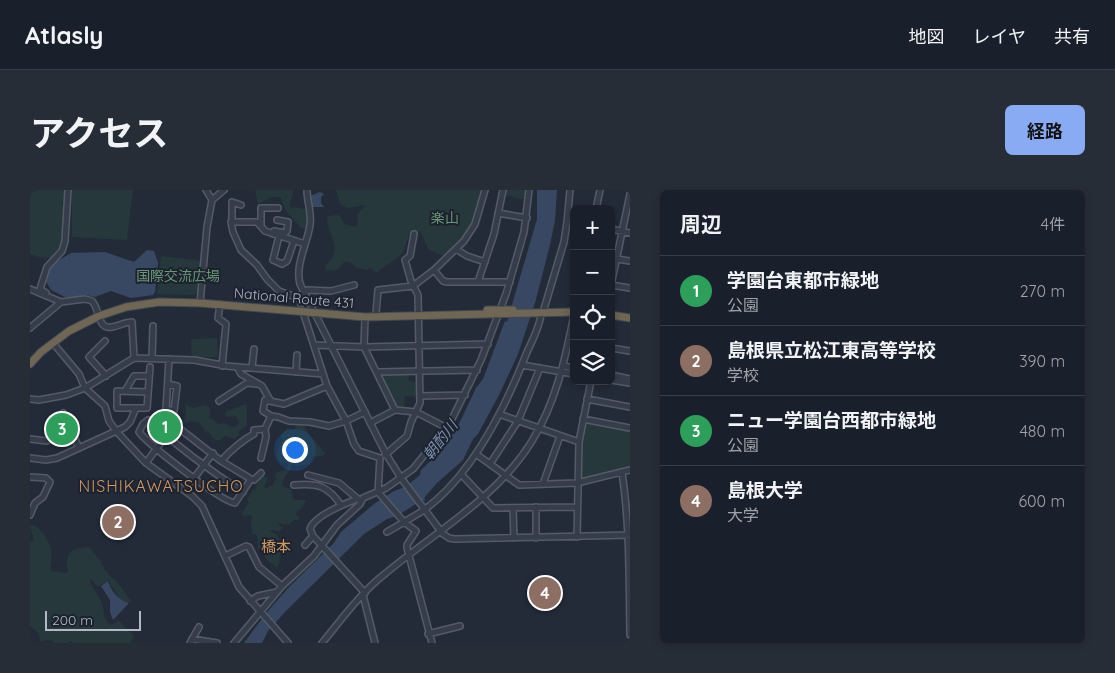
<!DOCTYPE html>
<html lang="ja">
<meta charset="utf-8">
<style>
body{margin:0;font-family:Quicksand,"Noto Sans JP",sans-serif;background:#272d37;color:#f1f3f6}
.controls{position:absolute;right:15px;top:15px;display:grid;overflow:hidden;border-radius:8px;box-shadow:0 2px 8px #0003}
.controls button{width:45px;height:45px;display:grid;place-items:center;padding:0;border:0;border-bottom:1px solid #383e47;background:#1a202b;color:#f1f3f6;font:25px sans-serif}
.scale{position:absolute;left:15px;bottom:12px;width:96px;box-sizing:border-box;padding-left:5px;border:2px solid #b1b8c6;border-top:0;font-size:14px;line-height:18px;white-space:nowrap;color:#b1b8c6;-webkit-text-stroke:4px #1c222e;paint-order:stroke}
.you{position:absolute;left:264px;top:259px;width:18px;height:18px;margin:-12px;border:4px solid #fff;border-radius:50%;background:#1a73e8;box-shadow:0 0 0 8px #1a73e833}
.badge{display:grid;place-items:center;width:32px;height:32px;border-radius:50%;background:#89abf3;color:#fff;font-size:16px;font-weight:700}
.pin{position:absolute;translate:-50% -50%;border:2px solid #fff;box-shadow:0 1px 5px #0006}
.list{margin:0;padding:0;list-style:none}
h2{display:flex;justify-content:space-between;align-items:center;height:65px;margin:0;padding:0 20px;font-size:21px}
h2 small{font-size:16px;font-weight:400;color:#9fa3a9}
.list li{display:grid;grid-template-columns:32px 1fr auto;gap:15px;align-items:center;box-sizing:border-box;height:70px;padding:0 20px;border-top:1px solid #383e47}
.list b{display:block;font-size:19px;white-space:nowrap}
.list p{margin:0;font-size:16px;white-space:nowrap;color:#9fa3a9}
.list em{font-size:16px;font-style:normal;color:#9fa3a9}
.icon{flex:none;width:28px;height:28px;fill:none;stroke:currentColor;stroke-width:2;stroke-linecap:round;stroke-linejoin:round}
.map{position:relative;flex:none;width:600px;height:453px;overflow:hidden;border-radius:8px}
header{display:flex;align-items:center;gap:30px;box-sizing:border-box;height:70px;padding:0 25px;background:#1a202b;border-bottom:1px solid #383e47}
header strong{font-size:24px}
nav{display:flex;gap:28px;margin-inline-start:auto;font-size:18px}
.intro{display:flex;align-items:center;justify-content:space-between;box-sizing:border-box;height:120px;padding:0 30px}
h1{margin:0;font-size:35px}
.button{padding:12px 22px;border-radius:8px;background:#89abf3;color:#111;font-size:18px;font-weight:700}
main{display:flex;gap:30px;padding:0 30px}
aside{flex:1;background:#1a202b;border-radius:8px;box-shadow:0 2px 8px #0003}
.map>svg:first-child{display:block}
.green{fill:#26383b}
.water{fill:#394862}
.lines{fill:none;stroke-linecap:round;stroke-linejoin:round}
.stream{stroke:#394862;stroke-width:1}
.minor-casing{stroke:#545b67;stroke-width:8}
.highway-casing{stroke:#414854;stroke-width:9}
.minor{stroke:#363d4a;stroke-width:5}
.highway{stroke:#6f6654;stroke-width:7}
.labels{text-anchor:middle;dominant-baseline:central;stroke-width:4;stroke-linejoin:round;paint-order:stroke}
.park-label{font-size:14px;fill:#699676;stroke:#1c222e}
.street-label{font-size:14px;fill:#b1b8c6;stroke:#1c222e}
.water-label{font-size:15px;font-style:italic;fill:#7b8dac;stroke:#1c222e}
.neighbourhood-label{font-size:15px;fill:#cf9963;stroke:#1c222e}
.quarter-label{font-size:16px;letter-spacing:1px;fill:#cf9963;stroke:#1c222e}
</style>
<header>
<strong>Atlasly</strong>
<nav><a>地図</a><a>レイヤ</a><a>共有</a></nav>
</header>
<div class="intro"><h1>アクセス</h1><a class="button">経路</a></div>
<main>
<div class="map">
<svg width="600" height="453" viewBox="0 0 600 453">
<rect width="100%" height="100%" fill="#232b39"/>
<path class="green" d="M0,0H36L35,9L31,13L36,19L33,52L31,59L22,68L9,67L0,64Z
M42,0H103L97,50L42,47Z
M225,0H264L259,15L262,18L266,17L273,19L277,17C279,25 279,31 276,38H271C263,27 254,23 251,7H242L228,14Z
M306,0H452C450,8 450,16 448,24C443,40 429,59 413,66L398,59L391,42L383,41C375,47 378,55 373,62C368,70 354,75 347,83L340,78L337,80L325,77L320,72H314C309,79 306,82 296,80L295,77C298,72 303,68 304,63C308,50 294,39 298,26L307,25L310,26L314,34L325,37L328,34L327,25L335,15L318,18L310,14Z
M474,0H498L497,10L473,5Z
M131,66L172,71L168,100L165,105L127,104Z
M187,148L188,167H162L161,149Z
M380,183L378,190L389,194V207L375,206L374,219L366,218L350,185Z
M156,213L158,216L163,218L176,215L180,218L179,228L184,230L188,234L194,233L202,237L207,236L209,232L206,226L196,227L195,222L215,214L217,216V236L209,241V245L204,249L195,246L189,251L183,248L178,241L176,242L169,232L160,231L149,235L146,231L155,229Z
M268,232L273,234C277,245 287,253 295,263L294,265L286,267L283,266L280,274L266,276L264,273L262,274L261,279C257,282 253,290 252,295L254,297L261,299L263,308L265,310H276L272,318L265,324L269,327V330H264L259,334L255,333L254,335L248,332V334L253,338L249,341L241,340L240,341L248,345V348L252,353L249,374L247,378L236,369L233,361L228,359L227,345L222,344L221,331L223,327L221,325L213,326L212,323L218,313L224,315L218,312L217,310L223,300H225L227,294L232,285L238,289L234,297L236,298L243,295L245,290H248L245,287L246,283L254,280L258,276L256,272L250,273L247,269L249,255L253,250L251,245L257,238L264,240Z
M556,232L600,239V279L551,291V252Z
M1,335L6,336C20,350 24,359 20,379L21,381L36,383L38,381C34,363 41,358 59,357L71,371V374L74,376L75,381L78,382L79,385L88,393L102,412C84,412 90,402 80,395V392L79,390L67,397L62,389L60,390C62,400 71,407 73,417C74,422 73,425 76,430C78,434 78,433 82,435L88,431L90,432L103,445L104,448L101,451V453H43L41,451L39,453H24L21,450L18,451L17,450L11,452L8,443L0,436V352L4,350L0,337Z"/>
<path class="water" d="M507,0H527L525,30L520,55L505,113L488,164L470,203L448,244L443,249L433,270L407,293L394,308L396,311L392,310L367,326L357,329L334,344L255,422L238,441L232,453H214L237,422L259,397L303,354L311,342L344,314L364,301L375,297L390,285L391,280L413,259L418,249L426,240L446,198L453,189L475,131L477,132L507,29Z
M290,2L294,4L291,7V13L294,17H282L280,6Z
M117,60L124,61L128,73L125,102L123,105L101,108L81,101L65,107L56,105L39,109L21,100L17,93L14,91L21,75L41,63L75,62L104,72Z
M78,391C81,400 87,410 99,413L83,430L80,422V410L71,396Z"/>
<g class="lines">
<path class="stream" d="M537,180L544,181"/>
<g class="minor-casing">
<path id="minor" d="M176,0L182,10
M277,0C277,12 282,23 280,35C277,55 265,74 270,94L356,264L371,288L413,344L419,348L425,349L600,345
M566,19L570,0
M468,23L497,28
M202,32V12L211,15
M231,36V18H248
M581,39L600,43
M243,44L244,41L255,43L257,41L258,32L247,30
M249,46L243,70L252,74L257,71L264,51
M426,59L437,66L455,72
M587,69L600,71
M404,80L413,91L417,92H480
M448,92L464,44L473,0
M581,95L600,4
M581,95L600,98
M0,99L31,112L55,109L62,111C70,119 67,140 82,137C89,136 95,132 102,132L104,168
M16,103L10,99L17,77L32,61L35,51L38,0
M271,109L249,101L237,89L227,75L211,60L203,42L201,32H227L235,41L275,54
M170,113L177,37L182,10L194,0
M190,114L188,128L196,134L192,176
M271,114V104L277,100L301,101L324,95
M514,119L534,52L537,32L540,0
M346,123L348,100L383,96L404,80L434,51L445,34L455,0
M274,125L297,196L316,231L324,254L329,261L350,268
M335,127L334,157L365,220L340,233
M0,138L31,112
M75,151L59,167L76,186
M23,153L49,184L55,198L75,216L79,231L87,242L116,273L162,306L172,316L209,397L258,453
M284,155L334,157L458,154
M581,158L600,161
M122,168L123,136
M492,175L544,184
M533,176L544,178
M207,177L211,184L232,196L240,210
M222,177L224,159
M266,182L267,165
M347,182L447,180
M581,185L600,189
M581,190L600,193
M138,194L147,196L144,221L136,219L139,169
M95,201L104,186H119
M391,206L435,205
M0,209L9,210L36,205L55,198L104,168L164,170L197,176L293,184
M557,209L600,217
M189,211L217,193L227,194
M106,218H87V201L118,202
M365,220L386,222L417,238
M33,223L49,258
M469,224L549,252
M241,226L248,227L259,231L280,232L299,236L316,231L335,222
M553,229L600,238
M0,249L17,251L42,242
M446,264L489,295L547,293L600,280
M355,265L377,246L381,232L390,213L388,105L381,91L375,70L380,66L384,44
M0,268L16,270L27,268L95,237L100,232L106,218H117L120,177
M231,268L236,247L235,239
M350,268L348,302L374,332C381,328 388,324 394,320C441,286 474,220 495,167C500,154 510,138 511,124
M191,271C201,260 211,251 224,244V240L235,239L241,226L233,221L235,210L254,214L297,196
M116,273C125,260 135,247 145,235L191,271L221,289C216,297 210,305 205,313C190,311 119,255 109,242L113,234L118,230C148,257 179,280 213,302
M460,274L488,231L510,178
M592,282C600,336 599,390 600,445
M431,284L463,318L547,317
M278,285L309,293L328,309
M0,287L16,288L20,292L13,307L5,313L0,325
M221,289L224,290L231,283
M513,294L530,246
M264,295C288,293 298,296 311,315
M155,300L183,263
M327,309C314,314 284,326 280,339L283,346L335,403
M506,317V348
M483,318L484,348
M357,342L374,332L386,341L377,355V358L402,453
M547,347L549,252L561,191
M275,355L283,346
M195,366L216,356L219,357L229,377L252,396
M333,405L345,453
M220,411L228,406L247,402
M398,444L430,436
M162,449L187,453
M160,453L169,437
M204,453L252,396L284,366L307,335L330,314L333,308L356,298L383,279L420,233L451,170L476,104L494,42L499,0
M292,453C312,429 331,402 356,383C406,341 467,308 502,251C526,212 535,170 544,125"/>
</g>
<g class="highway-casing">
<path id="highway" d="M457,120H483
M581,125L600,128
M0,174L11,162L39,141L69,126L96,117L129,112L170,113L335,127L544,122"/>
</g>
<use href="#minor" class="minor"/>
<use href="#highway" class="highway"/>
</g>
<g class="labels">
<g class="park-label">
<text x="415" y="28">楽山</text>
<text x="148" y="86">国際交流広場</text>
</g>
<g class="street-label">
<text transform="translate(264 108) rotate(5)">National Route 431</text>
</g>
<g class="water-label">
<text transform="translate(410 250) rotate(-52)">朝酌川</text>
</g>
<g class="neighbourhood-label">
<text x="246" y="356">橋本</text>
</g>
<g class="quarter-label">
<text x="131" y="296">NISHIKAWATSUCHO</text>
</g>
</g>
</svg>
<div class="controls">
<button>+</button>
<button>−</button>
<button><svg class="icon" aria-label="locate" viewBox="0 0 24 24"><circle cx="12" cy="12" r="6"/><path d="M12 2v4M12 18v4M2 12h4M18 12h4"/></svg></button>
<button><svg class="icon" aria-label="layers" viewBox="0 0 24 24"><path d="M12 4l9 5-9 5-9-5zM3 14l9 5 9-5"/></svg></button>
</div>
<div class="scale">200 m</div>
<div class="you"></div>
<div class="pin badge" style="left:135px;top:237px;background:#2e9e5b">1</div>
<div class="pin badge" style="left:88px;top:332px;background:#8d6e63">2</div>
<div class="pin badge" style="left:32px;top:239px;background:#2e9e5b">3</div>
<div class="pin badge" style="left:515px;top:403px;background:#8d6e63">4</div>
</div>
<aside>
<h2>周辺<small>4件</small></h2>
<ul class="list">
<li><span class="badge" style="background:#2e9e5b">1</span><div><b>学園台東都市緑地</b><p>公園</p></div><em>270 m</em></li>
<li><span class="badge" style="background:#8d6e63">2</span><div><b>島根県立松江東高等学校</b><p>学校</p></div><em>390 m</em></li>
<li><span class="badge" style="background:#2e9e5b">3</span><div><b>ニュー学園台西都市緑地</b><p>公園</p></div><em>480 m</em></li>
<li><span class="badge" style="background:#8d6e63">4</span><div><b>島根大学</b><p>大学</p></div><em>600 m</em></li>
</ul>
</aside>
</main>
